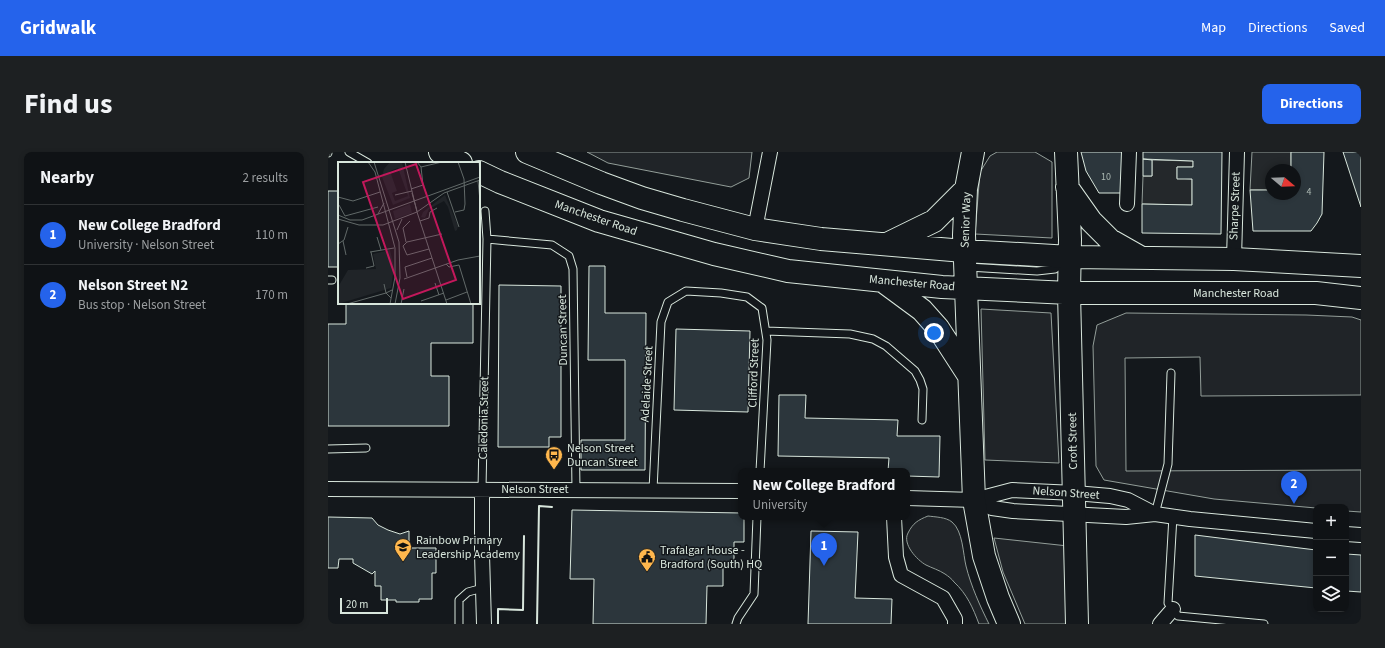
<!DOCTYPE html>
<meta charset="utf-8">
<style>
body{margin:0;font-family:"Source Sans 3",sans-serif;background:#1d2022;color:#f1f3f6}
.controls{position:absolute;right:12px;bottom:12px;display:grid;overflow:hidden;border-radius:8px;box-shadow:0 2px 6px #0003}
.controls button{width:36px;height:36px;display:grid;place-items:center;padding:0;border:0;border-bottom:1px solid #2f3234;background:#0f1215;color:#f1f3f6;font:20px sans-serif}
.compass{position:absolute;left:937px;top:12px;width:36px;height:36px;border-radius:50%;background:#0f1215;box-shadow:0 2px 6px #0003;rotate:109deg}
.scale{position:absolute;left:12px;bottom:10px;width:48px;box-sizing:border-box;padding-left:4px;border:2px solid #d8e6dc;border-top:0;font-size:11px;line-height:14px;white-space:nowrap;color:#d8e6dc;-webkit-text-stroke:3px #14181c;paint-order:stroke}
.you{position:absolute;left:606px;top:181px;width:14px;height:14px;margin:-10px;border:3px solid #fff;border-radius:50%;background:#1a73e8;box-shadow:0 0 0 6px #1a73e833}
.badge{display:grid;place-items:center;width:26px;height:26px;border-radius:50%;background:#2563eb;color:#fff;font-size:13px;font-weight:700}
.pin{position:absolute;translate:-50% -33px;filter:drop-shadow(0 1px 2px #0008)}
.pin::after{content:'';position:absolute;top:21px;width:14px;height:12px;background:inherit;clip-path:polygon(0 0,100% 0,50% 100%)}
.popup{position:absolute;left:410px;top:316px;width:172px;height:52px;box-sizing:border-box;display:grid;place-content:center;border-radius:8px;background:#0f1215;filter:drop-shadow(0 1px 3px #0005);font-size:13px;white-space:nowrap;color:#9b9ea0}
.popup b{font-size:15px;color:#f1f3f6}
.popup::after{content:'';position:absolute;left:50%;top:100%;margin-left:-8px;border:8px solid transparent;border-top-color:#0f1215}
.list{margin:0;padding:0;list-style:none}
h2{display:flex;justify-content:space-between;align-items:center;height:52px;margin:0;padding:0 16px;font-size:17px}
h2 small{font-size:13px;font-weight:400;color:#9b9ea0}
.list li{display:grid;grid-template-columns:26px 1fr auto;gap:12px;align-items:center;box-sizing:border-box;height:60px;padding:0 16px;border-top:1px solid #2f3234}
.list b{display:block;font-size:15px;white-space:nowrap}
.list p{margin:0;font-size:13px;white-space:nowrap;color:#9b9ea0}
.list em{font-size:13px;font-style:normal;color:#9b9ea0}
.icon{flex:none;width:22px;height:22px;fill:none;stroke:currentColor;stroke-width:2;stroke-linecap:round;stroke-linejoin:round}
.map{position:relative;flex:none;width:1033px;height:472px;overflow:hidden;border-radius:8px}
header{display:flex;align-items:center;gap:24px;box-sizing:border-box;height:56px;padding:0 20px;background:#2563eb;color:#fff}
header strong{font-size:19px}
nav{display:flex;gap:22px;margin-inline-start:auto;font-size:14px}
.intro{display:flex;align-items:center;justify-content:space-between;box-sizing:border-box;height:96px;padding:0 24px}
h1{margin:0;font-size:28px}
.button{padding:10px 18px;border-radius:8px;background:#2563eb;color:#fff;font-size:14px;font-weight:700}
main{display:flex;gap:24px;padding:0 24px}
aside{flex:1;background:#0f1215;border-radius:8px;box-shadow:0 2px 6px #0003}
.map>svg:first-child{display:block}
.green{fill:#202428;stroke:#939e99}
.parking{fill:#24282b;stroke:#939e99}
.building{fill:#2c363c;stroke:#d8e6dc}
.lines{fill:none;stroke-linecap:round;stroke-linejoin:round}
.lane-casing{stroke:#d8e6dc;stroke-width:9}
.street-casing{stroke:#d8e6dc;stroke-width:16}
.primary-casing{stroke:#d8e6dc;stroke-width:24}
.lane{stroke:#14181c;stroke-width:7}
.street{stroke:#14181c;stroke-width:14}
.primary{stroke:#14181c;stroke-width:22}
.wall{stroke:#d8e6dc;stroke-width:2}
.labels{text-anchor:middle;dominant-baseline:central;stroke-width:3;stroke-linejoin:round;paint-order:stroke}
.number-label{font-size:10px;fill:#adbab4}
.street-label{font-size:12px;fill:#d8e6dc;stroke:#14181c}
.poi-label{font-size:12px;fill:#d8e6dc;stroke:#14181c;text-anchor:start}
.inset-road{fill:none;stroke:#626a69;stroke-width:1}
.view{fill:#c2185b;fill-opacity:0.15;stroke:#c2185b;stroke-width:2}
.inset-edge{fill:none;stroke:#d8e6dc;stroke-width:2}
</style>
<header>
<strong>Gridwalk</strong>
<nav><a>Map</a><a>Directions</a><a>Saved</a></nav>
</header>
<div class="intro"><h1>Find us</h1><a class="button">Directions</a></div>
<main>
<aside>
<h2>Nearby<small>2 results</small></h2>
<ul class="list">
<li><span class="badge">1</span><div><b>New College Bradford</b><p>University · Nelson Street</p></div><em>110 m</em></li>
<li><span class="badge">2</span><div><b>Nelson Street N2</b><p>Bus stop · Nelson Street</p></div><em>170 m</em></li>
</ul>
</aside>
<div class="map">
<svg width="1033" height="472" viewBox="0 0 1033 472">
<rect width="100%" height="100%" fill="#14181c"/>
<path class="green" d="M259,0H424L421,26L403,35L280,11Z
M669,0H707L724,10V86L647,82L652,20L662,4Z
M653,157L723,161L731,311L657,308Z
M798,161L978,163L1024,165L1033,168V243L873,244L872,205L797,206L798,319L1033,318V360L1018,359V355L988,356L886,347L776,328L768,314L765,194L769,173Z
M600,364C607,365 618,365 624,370C635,379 635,402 638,414C643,434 652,454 661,472H651C645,456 639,442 626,430C624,427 620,424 617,422C611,418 604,416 598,413C589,408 574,392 580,381C585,371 590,368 600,364Z
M666,386L740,394L739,472H697L675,420Z"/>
<path class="parking" d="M924,0H963V18H943V38H922Z
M824,8L865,9V15H849V26L864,27V53L814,52L815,24H824Z"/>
<path class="building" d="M753,0H794L793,41H771L758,19Z
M815,0H894L893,82L814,81V52L864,53V27H849V15H865V9L815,7Z
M963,0H996L994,62L989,71L983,79H925L922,38H943V42H967V18H963Z
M1015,0H1033V55Z
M815,7L824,8V24H815Z
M0,39H11V115H0Z
M261,114H277V161H318L317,318H253V288H297V208H260Z
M171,133L233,134V285H221V295H170Z
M18,151H145V191H103V224H121V274H0V172H18Z
M348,177L422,179L420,260L346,258Z
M451,243H478L477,266L570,268L569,284H612L611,325L579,324V319H560L561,306L450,304Z
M244,358L413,361V365H416V390H406V413H395V434H379L378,472H265L266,427H242Z
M0,365L44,366L50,373L60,378L72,382L81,379V396H108V421H104V447H91V450H68V448H53V434H47V419L44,422L25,411V407H11L10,416H0Z
M483,379L530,380L527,446L564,447L563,472H480Z
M867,383L988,398V436L867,424Z
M1018,402L1033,403V440L1018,439Z"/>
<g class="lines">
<g class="lane-casing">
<path id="lane" d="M21,0L40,11
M0,1V0
M159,87L224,93L241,104L245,117L248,338
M640,115L709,119L727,117L737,110
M0,128H4
M438,179L522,182L545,187L558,194L587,219L592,228L595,237L594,268
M0,297L38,296
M154,337L159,87L157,59
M325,338L333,170L340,150L358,139L393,141L419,145L434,156L439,188L432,319
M827,362L840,312L843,221
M845,364L840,451L850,464L936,472
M131,472V448L140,440L155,436
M408,472L410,466L426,442L429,365"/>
</g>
<g class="street-casing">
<path id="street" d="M799,52L801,0
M427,77L442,0
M906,107L909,0
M0,337L413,339
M154,337V402L156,472
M579,346L646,348L684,338L747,341L782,344L800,348L827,362
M646,348L664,356L685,359L798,365L827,362L862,367L988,379
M566,365L568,405L573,423L615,446L627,467V472
M1018,382L1033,383
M832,472L845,457"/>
</g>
<g class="primary-casing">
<path id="primary" d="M112,0L133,11
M199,0L273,31L314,46L355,58L427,77L493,87L636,99L709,103L742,105L906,107L1033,114
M645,0L638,37L636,83L646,348L656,404L670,446L681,472
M738,0L742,87L741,141L749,472
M151,20L172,30L271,69L386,102L460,119L614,135L741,141H988L1033,146
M739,35L763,69L782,88L812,105
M559,92L606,69L638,37
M556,130L594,158L610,176L641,224"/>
</g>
<use href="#lane" class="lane"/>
<use href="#street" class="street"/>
<use href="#primary" class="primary"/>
<path class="wall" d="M170,472V457L195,458L196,384
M209,472L211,354L224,355"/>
</g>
<defs>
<g id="bus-pin" transform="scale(0.9)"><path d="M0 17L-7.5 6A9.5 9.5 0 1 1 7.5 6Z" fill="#ffb74d" stroke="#14181c"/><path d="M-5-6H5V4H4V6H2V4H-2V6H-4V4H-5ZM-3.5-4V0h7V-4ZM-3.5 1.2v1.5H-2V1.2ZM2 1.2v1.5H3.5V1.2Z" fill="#111"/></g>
<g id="school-pin" transform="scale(0.9)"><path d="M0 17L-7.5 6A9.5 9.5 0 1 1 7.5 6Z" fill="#ffb74d" stroke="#14181c"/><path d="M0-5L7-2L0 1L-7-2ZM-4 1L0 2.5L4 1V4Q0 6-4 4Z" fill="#111"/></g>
<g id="civic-pin" transform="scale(0.9)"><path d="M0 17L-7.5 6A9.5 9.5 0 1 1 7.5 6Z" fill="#ffb74d" stroke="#14181c"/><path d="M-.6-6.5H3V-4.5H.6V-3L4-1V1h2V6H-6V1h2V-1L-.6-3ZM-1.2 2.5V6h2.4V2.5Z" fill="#111"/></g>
</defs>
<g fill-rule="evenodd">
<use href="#bus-pin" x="226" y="303"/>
<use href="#school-pin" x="75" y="395"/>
<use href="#civic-pin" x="319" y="405"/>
</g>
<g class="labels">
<g class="number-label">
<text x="778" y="25">10</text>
<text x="981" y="40">4</text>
</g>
<g class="street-label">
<text transform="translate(907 54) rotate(-88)">Sharpe Street</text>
<text transform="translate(268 66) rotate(19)">Manchester Road</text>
<text transform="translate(638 68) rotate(-88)">Senior Way</text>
<text transform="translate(584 131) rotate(5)">Manchester Road</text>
<text x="908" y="141">Manchester Road</text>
<text transform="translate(235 178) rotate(-91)">Duncan Street</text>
<text transform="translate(426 221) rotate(-88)">Clifford Street</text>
<text transform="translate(319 232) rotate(-87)">Adelaide Street</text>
<text transform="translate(156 266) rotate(-89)">Caledonia Street</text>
<text transform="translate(745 289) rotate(-91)">Croft Street</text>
<text x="207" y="337">Nelson Street</text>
<text transform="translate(738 341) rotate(4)">Nelson Street</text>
</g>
<g class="poi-label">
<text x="239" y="296">Nelson Street<tspan x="239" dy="14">Duncan Street</tspan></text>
<text x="88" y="388">Rainbow Primary<tspan x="88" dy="14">Leadership Academy</tspan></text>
<text x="332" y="398">Trafalgar House -<tspan x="332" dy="14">Bradford (South) HQ</tspan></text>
</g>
</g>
<g transform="translate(10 10)">
<rect width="142" height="142" fill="#14181c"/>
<path d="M52,0H64L72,36L55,43L44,15L46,7ZM60,6L70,34L57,39L54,31L59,29L52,9ZM107,33L120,64L119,68L117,69L110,45L106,39L91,47L87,56L83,55L85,50ZM72,42L74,51L57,57L55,49ZM52,88L56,105L53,126L0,142V125L10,108L38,107L35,92Z" fill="#202428" fill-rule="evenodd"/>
<path class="inset-road" d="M30,0L37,10L57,86V115L52,142M36,0L61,80L62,116L57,142M67,0L79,50L109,142M79,0L83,5L104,0M141,0L142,12M140,19L142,39M73,27L85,23L83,5M109,30L121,65M74,31L79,49M57,33L74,29M0,35L15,39L42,30M1,43L7,54L40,45M117,50L126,48L127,42L126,17L120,0M40,52L46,41M0,53L12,58H24L142,15M0,57L21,63H45L79,50L106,31L142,18M82,59L91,56L92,50L99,46M59,68L64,57M39,75L43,88M5,79L8,93M68,80L65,66L72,59M0,82L6,78L10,65M91,87L69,93L65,84L69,80L104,72M32,90L56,86M108,102L111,105L121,103L133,142M28,106L36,104L33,90M69,115L67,105L94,96M66,117L120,98L142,94M97,121L101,133M53,136L48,131L54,128M108,138L129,130M83,139L106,131M9,142L48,131L46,122M63,142L66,127"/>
<path class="view" d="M78,2L118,118L65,137L25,20Z"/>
<rect width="142" height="142" class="inset-edge"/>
</g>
</svg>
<div class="controls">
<button>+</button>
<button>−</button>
<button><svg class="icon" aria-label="layers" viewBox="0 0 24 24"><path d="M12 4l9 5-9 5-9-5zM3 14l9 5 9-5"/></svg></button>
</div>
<svg class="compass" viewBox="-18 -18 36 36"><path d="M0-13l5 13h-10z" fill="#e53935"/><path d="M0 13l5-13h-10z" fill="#9b9ea0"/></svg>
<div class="scale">20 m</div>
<div class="you"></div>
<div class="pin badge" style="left:496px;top:414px">1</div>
<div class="popup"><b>New College Bradford</b>University</div>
<div class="pin badge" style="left:966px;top:352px">2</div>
</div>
</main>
